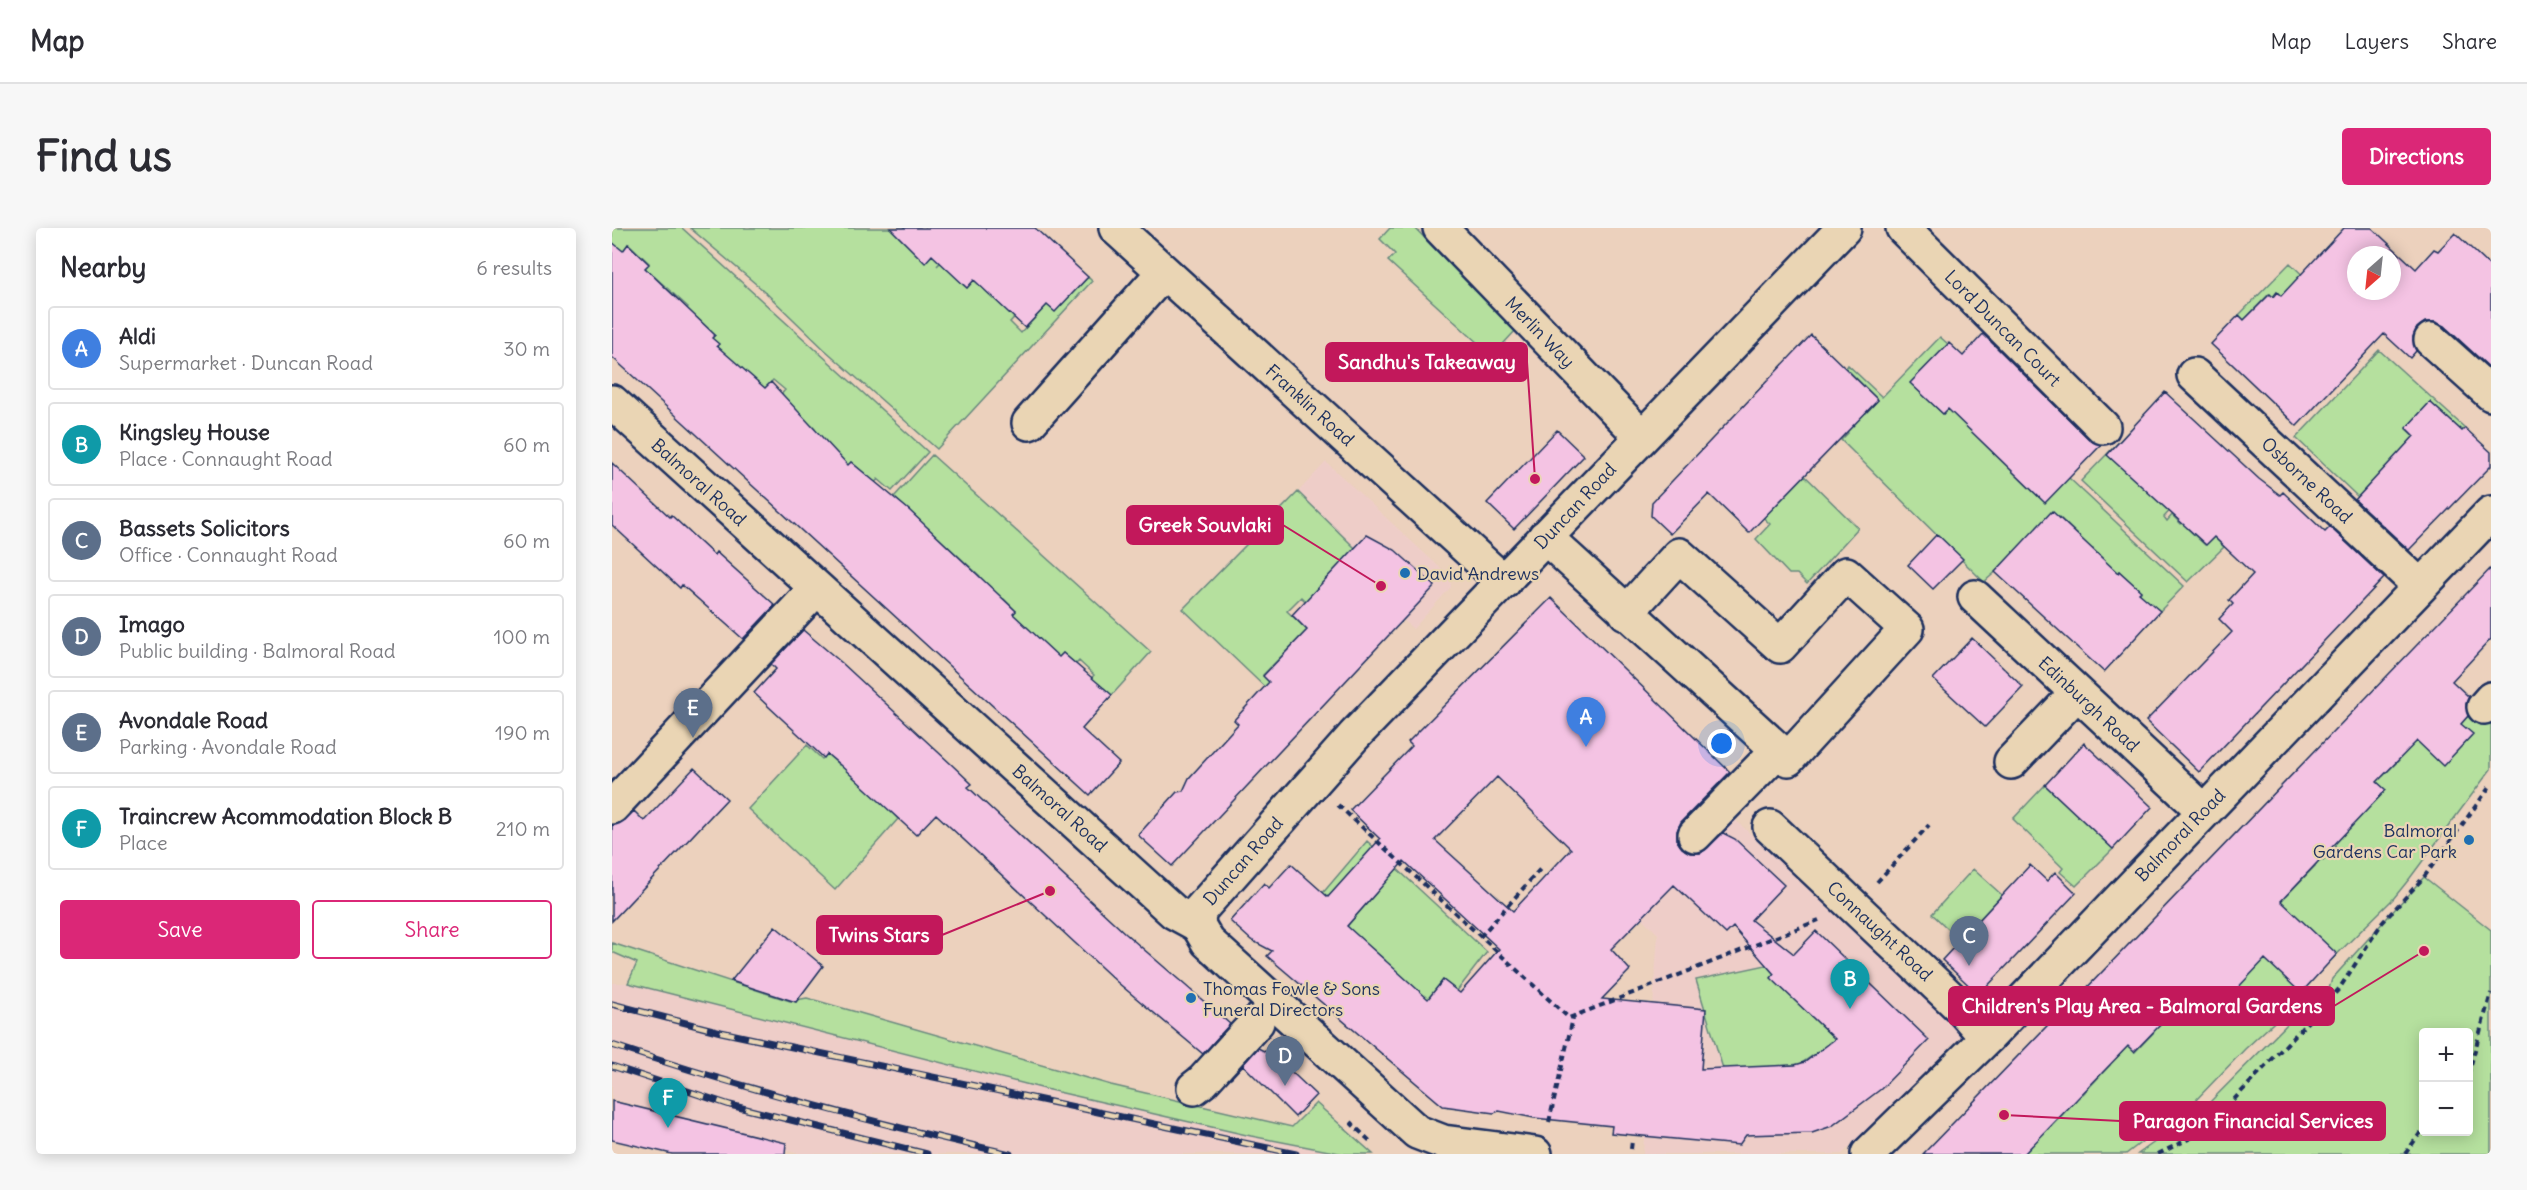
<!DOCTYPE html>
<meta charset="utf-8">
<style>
body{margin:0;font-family:Delius,sans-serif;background:#f7f7f7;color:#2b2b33}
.controls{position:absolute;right:18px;bottom:18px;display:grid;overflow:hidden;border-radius:6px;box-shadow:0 3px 15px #0003}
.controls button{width:54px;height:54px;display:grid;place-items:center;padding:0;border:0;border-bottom:2px solid #e1e1e2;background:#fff;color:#2b2b33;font:30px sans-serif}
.compass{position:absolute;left:1735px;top:18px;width:54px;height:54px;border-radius:50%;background:#fff;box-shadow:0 3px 15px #0003;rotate:207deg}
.you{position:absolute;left:1110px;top:516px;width:21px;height:21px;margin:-15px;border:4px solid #fff;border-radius:50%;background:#1a73e8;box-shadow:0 0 0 9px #1a73e833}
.badge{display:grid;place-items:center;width:39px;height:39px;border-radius:50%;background:#db2777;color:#fff;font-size:20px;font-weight:700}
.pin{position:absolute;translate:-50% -50px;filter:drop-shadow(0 2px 3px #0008)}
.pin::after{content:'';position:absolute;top:32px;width:21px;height:18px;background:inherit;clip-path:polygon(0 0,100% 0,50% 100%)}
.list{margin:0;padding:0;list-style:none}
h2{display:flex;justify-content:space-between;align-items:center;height:78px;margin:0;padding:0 24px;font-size:26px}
h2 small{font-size:20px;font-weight:400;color:#7c7c81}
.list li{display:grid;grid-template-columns:39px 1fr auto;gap:18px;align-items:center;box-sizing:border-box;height:84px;margin:0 12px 12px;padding:0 12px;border:2px solid #e1e1e2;border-radius:6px}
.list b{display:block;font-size:22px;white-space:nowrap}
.list p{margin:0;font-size:20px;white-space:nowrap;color:#7c7c81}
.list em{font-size:20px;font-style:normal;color:#7c7c81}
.actions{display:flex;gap:12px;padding:18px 24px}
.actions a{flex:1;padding:14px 0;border:2px solid #db2777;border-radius:6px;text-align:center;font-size:21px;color:#db2777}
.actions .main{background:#db2777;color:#fff}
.map{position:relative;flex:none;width:1879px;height:926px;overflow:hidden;border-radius:6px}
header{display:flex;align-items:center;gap:36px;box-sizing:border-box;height:84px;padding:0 30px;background:#fff;border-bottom:2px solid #e1e1e2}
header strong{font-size:28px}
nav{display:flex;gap:33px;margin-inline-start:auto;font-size:21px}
.intro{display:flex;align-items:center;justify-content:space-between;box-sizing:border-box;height:144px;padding:0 36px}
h1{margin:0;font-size:42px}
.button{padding:15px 27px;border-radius:6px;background:#db2777;color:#fff;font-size:21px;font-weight:700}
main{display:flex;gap:36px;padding:0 36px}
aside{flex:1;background:#fff;border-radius:6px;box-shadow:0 3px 15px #0003}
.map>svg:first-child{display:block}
.built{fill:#eecdc8}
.green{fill:#b5e09e;stroke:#68887e;stroke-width:1.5;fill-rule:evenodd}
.building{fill:#f4c3e3;stroke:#1b2f5e;stroke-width:1.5;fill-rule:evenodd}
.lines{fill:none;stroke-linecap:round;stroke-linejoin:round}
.minor-casing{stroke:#1b2f5e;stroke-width:38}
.major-casing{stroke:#1b2f5e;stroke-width:38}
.path{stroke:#1b2f5e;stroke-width:4;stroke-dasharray:6 4.5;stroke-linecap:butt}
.minor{stroke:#ead5b4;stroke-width:33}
.major{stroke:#ead5b4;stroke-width:33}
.rail-casing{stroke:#1b2f5e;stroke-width:7}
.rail{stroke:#ead5b4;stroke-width:4.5;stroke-dasharray:14;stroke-linecap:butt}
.poi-dot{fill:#1f6fb2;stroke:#ead5b4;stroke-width:2}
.labels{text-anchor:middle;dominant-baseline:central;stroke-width:4.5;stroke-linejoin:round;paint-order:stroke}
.street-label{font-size:18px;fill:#1b2f5e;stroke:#ead5b4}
.poi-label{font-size:18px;fill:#1b2f5e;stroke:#ead5b4;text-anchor:start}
.leader{fill:none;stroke:#c2185b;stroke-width:2}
.callout-dot{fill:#c2185b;stroke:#ead5b4;stroke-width:2}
.callout{fill:#c2185b;stroke:#c2185b;stroke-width:2}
.callout-label{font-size:20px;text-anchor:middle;font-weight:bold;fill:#fff}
</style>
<header>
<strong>Map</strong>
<nav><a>Map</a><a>Layers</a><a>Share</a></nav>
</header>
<div class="intro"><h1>Find us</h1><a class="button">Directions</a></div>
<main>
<aside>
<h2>Nearby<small>6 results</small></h2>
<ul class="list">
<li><span class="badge" style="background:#3f7fe0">A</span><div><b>Aldi</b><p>Supermarket · Duncan Road</p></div><em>30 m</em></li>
<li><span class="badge" style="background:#0f9aa8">B</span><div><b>Kingsley House</b><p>Place · Connaught Road</p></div><em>60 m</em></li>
<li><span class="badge" style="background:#5c6f8a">C</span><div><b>Bassets Solicitors</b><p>Office · Connaught Road</p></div><em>60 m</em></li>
<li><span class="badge" style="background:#5c6f8a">D</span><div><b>Imago</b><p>Public building · Balmoral Road</p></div><em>100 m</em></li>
<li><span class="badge" style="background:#5c6f8a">E</span><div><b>Avondale Road</b><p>Parking · Avondale Road</p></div><em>190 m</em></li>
<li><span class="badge" style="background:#0f9aa8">F</span><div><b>Traincrew Acommodation Block B</b><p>Place</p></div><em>210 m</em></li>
</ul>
<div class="actions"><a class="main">Save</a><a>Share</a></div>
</aside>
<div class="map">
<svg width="1879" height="926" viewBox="0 0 1879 926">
<rect width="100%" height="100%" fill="#ecd1bd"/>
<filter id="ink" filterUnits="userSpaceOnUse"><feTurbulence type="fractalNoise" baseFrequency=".0167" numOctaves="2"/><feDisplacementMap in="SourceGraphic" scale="12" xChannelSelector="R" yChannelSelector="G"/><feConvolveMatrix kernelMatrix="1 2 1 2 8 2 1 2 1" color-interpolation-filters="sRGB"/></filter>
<g filter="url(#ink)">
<path class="built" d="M714,234L838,349L839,359L801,401L671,280Z
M939,370L1125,551L1104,574L1353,804L1230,926H1031L1046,706L823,488Z
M0,755H16L433,861L639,908L732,926H190L160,920L71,890L0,871Z"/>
<path class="green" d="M0,0H70L316,224L280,263L266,251L237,284L252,245L239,234L227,248L201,204L203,201L200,198L195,204L163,173L173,162L161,152L130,185L100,110L103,107L85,90L50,107L76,79L33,40L37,35L17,16L0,34Z
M78,0H295L287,9L313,34L344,2L350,8L325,38L361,4L357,49L350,56L355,60L362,52L369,58L428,8L437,13L412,79L398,94L409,105L435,77L443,83L476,49L480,53L325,221L212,121L151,62Z
M778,0H803L903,103L880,128L776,33L783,26L768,11Z
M1678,35L1762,116L1739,141L1665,64L1661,69L1657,66L1632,92L1627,87Z
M1328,109L1336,116L1299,155L1331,186L1336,181L1457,250L1572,358L1548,383L1542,378L1501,394L1529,364L1507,343L1479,374L1485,340L1492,332L1481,321L1473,329L1450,325L1466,307L1447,289L1372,354L1229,212L1236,205L1219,189L1254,185L1266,172L1234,140L1236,137L1270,169Z
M1767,122L1853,200L1850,203L1818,174L1794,201L1826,230L1759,255L1746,269L1684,210Z
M1523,197L1584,254L1552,289L1555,293L1560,287L1569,296L1597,266L1603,272L1576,301L1593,317L1602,309L1612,319L1576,354L1469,253Z
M320,227L539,424L500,467L492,460L486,466L454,478L482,447L467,433L464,436L451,425L426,453L377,413L404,383L392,371L341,379L368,348L282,269Z
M1180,235L1246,300L1195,356L1185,346H1177L1144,311L1158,296L1136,275Z
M686,264L743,320L722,401L689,369L675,383L695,402L651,447L665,462L661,467L571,381Z
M1866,478L1879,491V541L1798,650L1781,671L1707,744L1672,785L1633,821L1583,873L1514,926H1412L1430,906L1416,882L1437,901L1464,872L1444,852L1450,846L1471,866L1498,837L1478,818L1504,830L1516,818L1523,824L1542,804L1518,782L1523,776L1547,798L1576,767L1553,744L1581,763L1602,784L1617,769L1645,650L1650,645L1674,668L1704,637L1680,612L1685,607L1711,632L1724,619L1720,614L1773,562L1754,543L1771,548L1787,532L1794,502L1833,511Z
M251,512L276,580L286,591L223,662L136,581L195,517L210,531L215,526L227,537Z
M1433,557L1501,621L1464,658L1448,644L1451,640L1401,591Z
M755,613L875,724L845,763L831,752L798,793L773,732L746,709L716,720L764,665L740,643L691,697L687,693Z
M1361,641L1390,667L1348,712L1320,686Z
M1812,649L1879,702V926H1526L1596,876L1692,779L1717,761L1720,751ZM1856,804V904H1812V804Z
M0,715L178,773L195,770L206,773L499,857L680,899L704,875L761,926H732L639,908L433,861L16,755L25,735L0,724Z
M1154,737L1162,746L1160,750L1224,812L1188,836L1112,844L1084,752Z"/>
<path class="building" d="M278,0H423L476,49L443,84L435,77L413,100L362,52L355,60L320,27L313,35Z
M1732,0H1760L1804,41L1822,21L1826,23L1843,5L1879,39V141L1832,98L1823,94H1813L1805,100L1801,109L1804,123L1798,130L1772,106L1685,198L1599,116L1627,87L1632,92L1658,66L1661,69L1665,64L1669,68ZM1744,27H1780V63H1744Z
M0,14L11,23L16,16L37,36L33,40L103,107L100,110L107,116L105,118L153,160L159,154L236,237L239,234L297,282L404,383L401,386L447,429L451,425L500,467L470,501L507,535L478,567L0,129Z
M1371,106L1478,212L1489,217L1433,275L1336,181L1331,186L1298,155L1337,115L1351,128Z
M1199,107L1266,172L1137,305L1097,266L1058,306L1039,288L1040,274Z
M1553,164L1647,251L1668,267L1671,264L1713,304L1718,299L1772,350L1587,544L1534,493L1620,404L1607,391L1621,376L1617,372L1641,346L1602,309L1594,317L1495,227Z
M1818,174L1850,203L1853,200L1879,224V238L1797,322L1743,272L1802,208L1794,200Z
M945,202L972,228L902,301L875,275Z
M0,235L58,289L59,287L102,327L104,324L163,377L131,411L70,357L68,360L0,297Z
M1440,283L1506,345L1507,343L1529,363L1527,365L1548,383L1492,444L1383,344Z
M1325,306L1351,331L1321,361L1296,337Z
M755,307L783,322L823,358L560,638L526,607L565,564L571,563L577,550L626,496L622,492L657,454L651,448L695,402L680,387Z
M1879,340V411L1840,453L1857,469L1854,476L1856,488L1849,496L1861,506L1831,538L1805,513L1765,554L1774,562L1669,673L1725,726L1689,765L1653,731L1603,784L1581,763L1522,824L1516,818L1412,926H1311L1463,769L1465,770Z
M939,370L1118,544L1069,594L1065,603V613L1070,620L1078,625H1089L1111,605L1123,611L1172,657L1139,692L1182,726L1204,703L1317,812L1269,861L1220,898L1200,905L1134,907L1127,917L999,905L1000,898L922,890L887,883L882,885L831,878L655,728L660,723L639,712L618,693L652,655L657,660L679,636L716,669L768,611L738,582L800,518L796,514ZM885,549L959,621L901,683L823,612ZM792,633L887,721L848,765L831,752L816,771L735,698ZM1062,657L1114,706L1121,699L1162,746L1159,750L1223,811L1193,834L1183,837L1089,841L1094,781L990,771L1018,742L999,721Z
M191,402L230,435L339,536L360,556L356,559L514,706L618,796L591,826L505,754L324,586L304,607L228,537L215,526L212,530L142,465L164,441L159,436Z
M1360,410L1411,459L1373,499L1321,451Z
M1472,515L1540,579L1501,621L1433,557Z
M82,540L115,571L0,693V597L13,592L22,583L32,593Z
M1418,637L1435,653L1443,644L1464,665L1367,767L1330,732Z
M163,698L211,738L184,774L119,753Z
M646,820L664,829L704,867L683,889L631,837L619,850Z
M0,873L174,915L173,926H60L0,912Z"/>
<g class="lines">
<g class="minor-casing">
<path id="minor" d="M504,0L892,354
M828,0L1029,208
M1291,0L1491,199
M1819,112L1879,166
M1582,147L1808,358
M0,174L562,684L586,697
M417,195L552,44
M933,309L1176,531L1295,401L1234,346L1168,418L1067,327L1014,385
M1363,369L1591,582
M1872,479L1879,471
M1399,534L1465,465
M0,579L204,361
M1158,599L1349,780L1375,810
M1083,607L1166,522
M582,860L591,853L645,794
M1256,926L1375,810L1879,285"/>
</g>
<g class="major-casing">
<path id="major" d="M923,926L831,914L805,904L596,714L586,697L587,683L742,508L1232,0"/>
</g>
<path class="path" d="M726,577L957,790L1207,692
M1265,654L1317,597
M868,709L930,639
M1856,847L1879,765
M742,894L740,896L758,913
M937,894L961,790
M1019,921L1020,913
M1546,926L1591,904L1727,761L1770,695L1812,649L1879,557
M1793,926L1812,900"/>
<use href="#minor" class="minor"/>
<use href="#major" class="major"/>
<g class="rail-casing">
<path id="rail" d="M0,776L109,804L684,926
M0,817C133,861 262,895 398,926
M0,838L118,877L315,926"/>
</g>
<use href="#rail" class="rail"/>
</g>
</g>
<g class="poi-dot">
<circle cx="793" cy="345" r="6"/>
<circle cx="1857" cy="612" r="6"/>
<circle cx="579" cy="770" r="6"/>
</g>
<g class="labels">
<g class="street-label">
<text transform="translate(1391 100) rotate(45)">Lord Duncan Court</text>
<text transform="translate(928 104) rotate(46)">Merlin Way</text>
<text transform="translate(698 177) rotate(42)">Franklin Road</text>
<text transform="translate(1695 252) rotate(43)">Osborne Road</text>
<text transform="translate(87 254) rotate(42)">Balmoral Road</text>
<text transform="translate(963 278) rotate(-47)">Duncan Road</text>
<text transform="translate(1477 476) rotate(43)">Edinburgh Road</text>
<text transform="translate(448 580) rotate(42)">Balmoral Road</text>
<text transform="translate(1568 607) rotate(-46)">Balmoral Road</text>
<text transform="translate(631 633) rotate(-49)">Duncan Road</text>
<text transform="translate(1268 703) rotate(43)">Connaught Road</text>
</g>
<g class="poi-label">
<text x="805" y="345">David Andrews</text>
<text x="1845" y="602" text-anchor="end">Balmoral<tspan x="1845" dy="21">Gardens Car Park</tspan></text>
<text x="591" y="760">Thomas Fowle &amp; Sons<tspan x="591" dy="21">Funeral Directors</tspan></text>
</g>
</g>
<path class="leader" d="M923 251L915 134M769 358L671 297M438 663L330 707M1812 723L1722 778M1392 887L1508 893"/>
<g class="callout-dot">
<circle cx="923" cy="251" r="6"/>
<circle cx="769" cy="358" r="6"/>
<circle cx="438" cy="663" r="6"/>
<circle cx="1812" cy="723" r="6"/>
<circle cx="1392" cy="887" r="6"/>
</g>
<g class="callout">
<rect x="714" y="115" width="201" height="38" rx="6"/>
<rect x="515" y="278" width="156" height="38" rx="6"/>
<rect x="205" y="688" width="125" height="38" rx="6"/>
<rect x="1337" y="759" width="385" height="38" rx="6"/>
<rect x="1508" y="874" width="265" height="38" rx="6"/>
</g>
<g class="callout-label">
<text x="815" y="141">Sandhu's Takeaway</text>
<text x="593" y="304">Greek Souvlaki</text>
<text x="267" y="714">Twins Stars</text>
<text x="1530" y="785">Children's Play Area - Balmoral Gardens</text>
<text x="1641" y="900">Paragon Financial Services</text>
</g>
</svg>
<div class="controls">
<button>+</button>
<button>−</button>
</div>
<svg class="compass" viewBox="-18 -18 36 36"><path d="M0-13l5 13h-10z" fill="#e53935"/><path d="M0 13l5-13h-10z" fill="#7c7c81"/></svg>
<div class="you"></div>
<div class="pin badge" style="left:974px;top:519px;background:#3f7fe0">A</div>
<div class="pin badge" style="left:1238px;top:781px;background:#0f9aa8">B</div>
<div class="pin badge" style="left:1357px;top:738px;background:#5c6f8a">C</div>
<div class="pin badge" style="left:673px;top:858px;background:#5c6f8a">D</div>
<div class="pin badge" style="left:81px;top:510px;background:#5c6f8a">E</div>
<div class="pin badge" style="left:56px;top:900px;background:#0f9aa8">F</div>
</div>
</main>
